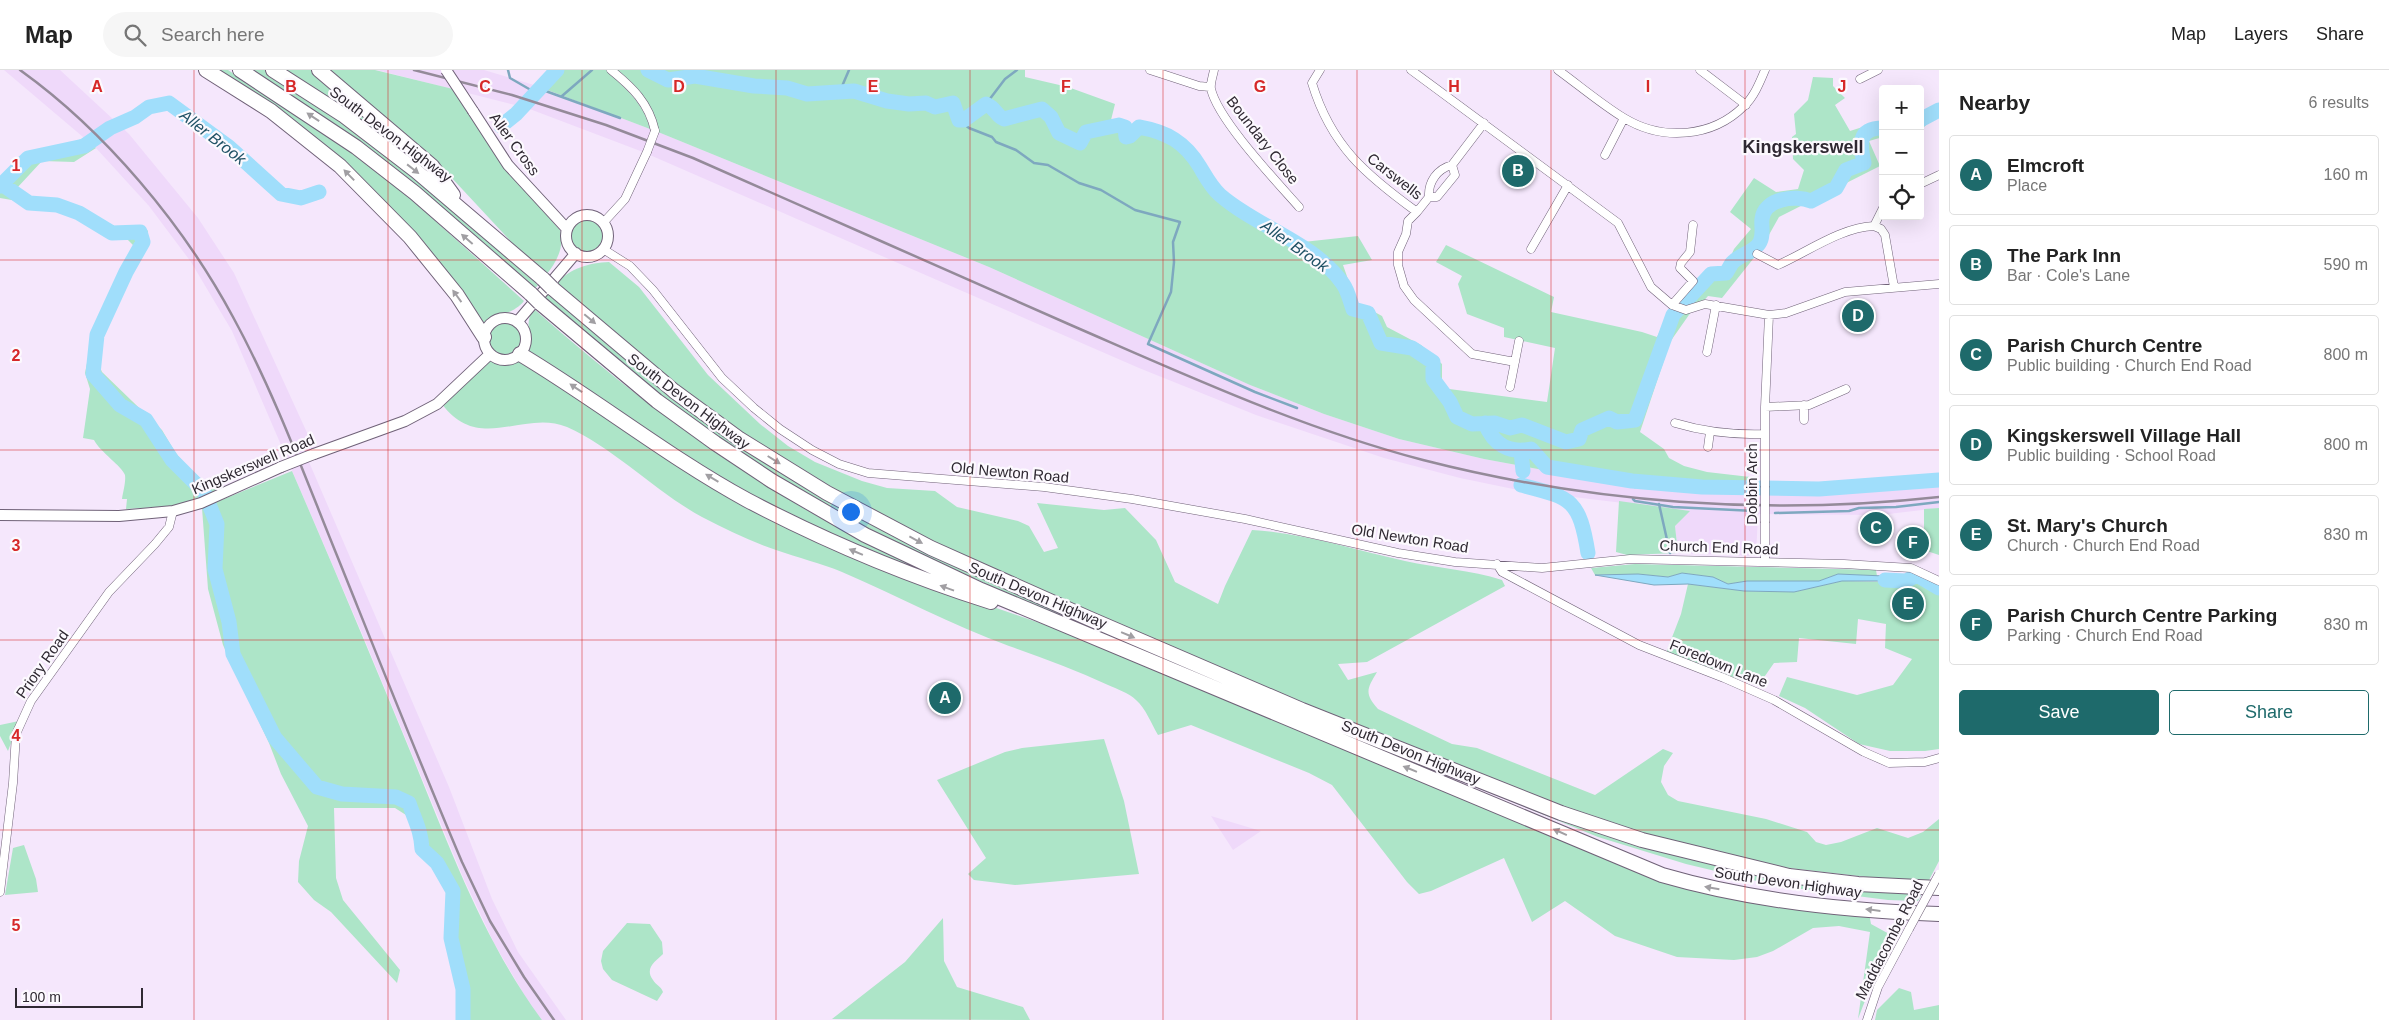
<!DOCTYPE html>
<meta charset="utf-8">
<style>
body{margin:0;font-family:Helvetica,sans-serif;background:#f6f6f6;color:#222}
.controls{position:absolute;right:15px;top:15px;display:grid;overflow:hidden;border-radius:5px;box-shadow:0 5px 20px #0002}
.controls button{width:45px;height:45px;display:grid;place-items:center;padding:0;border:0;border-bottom:1px solid #e0e0e0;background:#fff;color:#222;font:25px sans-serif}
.scale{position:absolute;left:15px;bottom:12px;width:128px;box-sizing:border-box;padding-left:5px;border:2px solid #2f2932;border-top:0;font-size:14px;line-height:18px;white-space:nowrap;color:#2f2932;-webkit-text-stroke:4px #fcf9fe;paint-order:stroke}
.you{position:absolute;left:850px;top:441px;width:18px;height:18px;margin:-12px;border:4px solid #fff;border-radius:50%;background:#1a73e8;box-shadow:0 0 0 8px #1a73e833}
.badge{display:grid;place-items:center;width:32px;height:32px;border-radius:50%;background:#1e6a6b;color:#fff;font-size:16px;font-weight:700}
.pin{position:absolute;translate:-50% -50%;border:2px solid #fff;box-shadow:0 1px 5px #0006}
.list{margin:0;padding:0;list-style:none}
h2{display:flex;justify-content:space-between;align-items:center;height:65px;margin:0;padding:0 20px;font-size:21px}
h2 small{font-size:16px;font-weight:400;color:#767676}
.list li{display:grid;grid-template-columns:32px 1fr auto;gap:15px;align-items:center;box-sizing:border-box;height:80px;margin:0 10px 10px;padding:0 10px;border:1px solid #e0e0e0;border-radius:5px}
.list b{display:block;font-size:19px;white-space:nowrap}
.list p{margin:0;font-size:16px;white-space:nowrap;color:#767676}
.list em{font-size:16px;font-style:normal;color:#767676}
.actions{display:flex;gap:10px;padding:15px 20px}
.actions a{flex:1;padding:11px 0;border:1px solid #1e6a6b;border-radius:5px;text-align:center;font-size:18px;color:#1e6a6b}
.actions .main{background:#1e6a6b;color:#fff}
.icon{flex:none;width:28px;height:28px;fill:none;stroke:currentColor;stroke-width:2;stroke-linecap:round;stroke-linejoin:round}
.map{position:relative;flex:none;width:1939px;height:950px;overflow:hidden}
header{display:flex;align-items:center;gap:30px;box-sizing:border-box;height:70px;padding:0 25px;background:#fff;border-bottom:1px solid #e0e0e0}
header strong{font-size:24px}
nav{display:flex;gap:28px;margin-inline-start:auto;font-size:18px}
.search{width:350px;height:45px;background:#f6f6f6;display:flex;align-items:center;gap:12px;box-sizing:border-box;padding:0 18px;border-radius:28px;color:#767676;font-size:19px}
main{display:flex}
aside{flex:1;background:#fff}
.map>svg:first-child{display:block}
.built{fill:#efd9fa}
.green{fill:#ade5c8}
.water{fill:#a0defb;stroke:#7ea8bf}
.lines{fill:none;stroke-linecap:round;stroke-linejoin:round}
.stream{stroke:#7ea8bf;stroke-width:2.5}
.river{stroke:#a0defb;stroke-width:15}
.minor-casing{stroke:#706278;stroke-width:9}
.tertiary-casing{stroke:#706278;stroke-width:12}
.trunk-casing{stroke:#706278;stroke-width:16}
.minor{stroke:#fff;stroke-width:8}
.tertiary{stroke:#fff;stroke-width:10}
.trunk{stroke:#fff;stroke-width:14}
.rail{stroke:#948a99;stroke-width:2.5}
.minor-bridge-casing{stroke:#706278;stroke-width:9;stroke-linecap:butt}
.tertiary-bridge-casing{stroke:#706278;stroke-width:12;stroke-linecap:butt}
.trunk-bridge-casing{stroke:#706278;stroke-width:16;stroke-linecap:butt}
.minor-bridge{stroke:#fff;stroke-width:8}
.tertiary-bridge{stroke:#fff;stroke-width:10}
.trunk-bridge{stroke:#fff;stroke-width:14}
.oneway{fill:#a19fa3}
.grid{fill:none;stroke:#d62828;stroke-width:1;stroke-opacity:0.55}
.labels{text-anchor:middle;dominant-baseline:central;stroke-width:4.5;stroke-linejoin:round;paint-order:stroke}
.street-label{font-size:15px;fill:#2f2932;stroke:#fcf9fe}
.water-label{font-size:16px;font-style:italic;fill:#205266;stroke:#fcf9fe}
.quarter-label{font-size:18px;font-weight:bold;fill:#2f2932;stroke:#fcf9fe}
.grid-label{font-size:16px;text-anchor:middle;font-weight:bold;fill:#d62828;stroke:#fcf9fe;stroke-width:4.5;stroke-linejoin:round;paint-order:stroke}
</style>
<header>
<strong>Map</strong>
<div class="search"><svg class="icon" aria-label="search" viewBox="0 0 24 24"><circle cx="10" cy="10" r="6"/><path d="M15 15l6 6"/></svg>Search here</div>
<nav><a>Map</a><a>Layers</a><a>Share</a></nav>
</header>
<main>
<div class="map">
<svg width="1939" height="950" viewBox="0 0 1939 950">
<rect width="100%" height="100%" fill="#f5e7fc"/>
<path class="built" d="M4,0H60L129,64L198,148L234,203L314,378L306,382L309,392L449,717L492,829L518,882L566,950H542L529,933L494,873L463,807L361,561L232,261L191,192L149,136L96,78Z
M377,0H484L534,15L658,62L989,197L1250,315L1324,344L1399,369L1484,389L1576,406L1643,414L1758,422L1845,420L1939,411V438L1880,445L1758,444L1756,486L1678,483L1675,456L1689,441L1523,421L1460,408L1384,388L1256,345L1139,298L643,82L527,38Z
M1211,746L1261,761L1233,780Z"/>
<path class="green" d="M214,0H228L353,81L410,128L524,231C510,248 492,241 483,261L344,93Z
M247,0H265L340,47L432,121L538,215L533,221Z
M280,0H312L428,97L420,99Z
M326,0H375L453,19L504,97L560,160C565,177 556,193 546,205L529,191L436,91Z
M557,0H606C624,17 645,34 650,59L542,18Z
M614,0H1025V7L1068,17L1115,34L1111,50L1135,60L1168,62L1189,85L1210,117L1234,139L1294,173L1358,166L1372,190L1343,195L1356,232L1382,246L1387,257L1421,275L1442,294V318L1547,332L1555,278L1504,267V258L1467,244L1458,214L1462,206L1436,192L1446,175L1554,227L1551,242L1642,262L1657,267L1671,239L1683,243L1691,242L1670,272L1640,362L1664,379L1669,388L1684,396L1707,402L1759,408L1758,422L1576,406L1484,389L1399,369L1324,344L1250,315L989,197L658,62C654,34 633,19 614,0Z
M1813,7L1833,8V16L1845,28L1835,35L1850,61L1872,54H1883V67L1869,71L1880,96L1779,147L1761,179L1722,228L1708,226C1700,236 1692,235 1680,231L1710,197L1725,200L1734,179L1751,159L1730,142L1754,108L1776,122L1798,119L1804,100L1793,89L1792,67L1796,64L1794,44L1808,30Z
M1939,37V42L1920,61V45Z
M85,68L96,78L74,92L42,91L17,118L29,133L0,128V110L22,88Z
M569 165a18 18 0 1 1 36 0a18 18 0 1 1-36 0Z
M144,157L148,161L147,171L130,203L106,259L97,290L102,302L162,360L175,382L189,399L217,421L206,427L196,428L178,436L126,439L127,429H122C123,422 126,412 125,405C122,396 100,382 94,370L83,368L90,319L85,303L94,258L134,176L127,169L112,163Z
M609,192L639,217L708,305L760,354L788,376L815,392L862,411L887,418L935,421L957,437L1018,451L1029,456L1044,482L1058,478L1037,433L1104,440L1125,438L1156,470L1175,512L1218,534L1225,516L1252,460C1304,463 1354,480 1405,491C1437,498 1471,500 1502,510L1505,516L1367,592L1338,594L1348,610L1377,602C1367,619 1364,623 1378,639L1452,674L1477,678L1595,725L1663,679L1673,683L1664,696L1661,712L1668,725L1678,731L1766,749L1807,762L1816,772L1826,775L1841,772L1877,758L1908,768L1923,762L1939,749V791L1927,814L1789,798L1646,765L1531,726L1271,620L957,484L853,431L740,364L678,316L556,214C570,198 589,193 609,192Z
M548,222L659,318L732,369L921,479L1676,785L1922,823L1918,831L1888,830L1778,816L1686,794L1598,767L1035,536L857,455L715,373L542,230Z
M534,239C662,352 793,445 950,512L845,474L735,417L528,283C533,268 523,252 534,239Z
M489 269a17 17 0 1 1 34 0a17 17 0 1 1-34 0Z
M521,289L676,392L921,512L1060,560L1659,797L1719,813L1869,843L1871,854L1891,865L1903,859C1883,888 1870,917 1858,949L1870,862L1839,856L1813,858L1773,881L1757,887L1734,890L1677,887L1615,866L1565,831L1532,852L1504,788L1431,821L1419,824L1407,812L1332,715L1309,703L1191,655L1158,665C1151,653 1146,639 1136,630C1129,623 1117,619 1108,615C1076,600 1043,588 1009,576C952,555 898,526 842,502C821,493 798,488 776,480C751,472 726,459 702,447C656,422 614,378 567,357C524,339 479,384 442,334L487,291L508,294Z
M292,401C334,498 375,595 415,693C451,781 485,873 542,950H463V919L451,868L453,821L437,793L422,779L406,745L395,738H334L336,808L343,830L400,900L397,913L331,842L314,830L298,812L299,791L308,756L281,704L269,673L223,575L208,519L202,438Z
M1619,431L1690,441L1675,456L1678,483L1627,485L1616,482Z
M1939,438V485L1924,480V439Z
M1635,494L1876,500L1877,506L1838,504L1819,511H1747L1728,514L1713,507L1682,503L1668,507L1638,504L1595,505L1591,498Z
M1917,505L1939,518V679L1925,681H1890L1859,674L1805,638L1779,626L1787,607L1857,625L1893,615L1912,589L1885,578L1886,554L1858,549L1856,574L1799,568L1797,592L1774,593L1758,616L1666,583L1681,544L1688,514L1744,521L1794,522L1842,511L1899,512Z
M19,651L8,681L0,666V655Z
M1104,669L1124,731L1139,804L1015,815L974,810L968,804L986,788L937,710L1005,682L1022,678Z
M24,775L36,809L38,822L5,825L13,778Z
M943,848L944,891L957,917L1023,937L1030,950L832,949L905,892Z
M627,853L650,854L662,872L663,884C656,891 644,898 653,910C656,915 661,916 663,922L657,931L612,910L603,899L601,891L603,881Z
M1899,918L1911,922L1914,940L1939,935V950H1875L1877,940Z"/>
<path class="water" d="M1682,503L1713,507L1728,514L1747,511H1819L1838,504L1884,506L1906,511H1842L1794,522L1744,521L1688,514L1654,515L1595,505L1638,504L1668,507Z"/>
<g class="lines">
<path class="stream" d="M508,0L510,8L536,23
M540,19L620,48
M840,21L849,0
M562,26L592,0
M986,34L1005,9L1017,0
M959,50L969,58L992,67L996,72L1016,80L1034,93L1048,95L1079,113L1101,120L1135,140L1180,152L1173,172L1174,192L1171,222L1148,274L1255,322L1297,338
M1635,417L1636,411
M1633,429L1635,431L1673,437L1755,441
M1659,434L1670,483
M1775,443L1849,441L1859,438L1896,437L1939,432"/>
<path class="river" d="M648,0L668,10L695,6L754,16L787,18L807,24L854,21L887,31L909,34L926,33L935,37L953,33L959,50H964L986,34C997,39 995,45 1004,49L1042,39L1051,47L1059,63L1080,73L1086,62L1119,55L1125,57L1126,67L1130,66L1139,57C1167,62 1185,72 1200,97C1206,107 1211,117 1220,125C1258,158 1314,172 1343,214C1348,221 1350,231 1353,239L1368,243L1381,273L1412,278L1433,292V309L1450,332L1457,347L1472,354L1495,353L1510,358L1522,355L1566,372L1579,369L1582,360L1609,348L1617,352L1635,350L1673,245L1711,204L1726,203C1728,200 1730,196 1732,193C1739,185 1755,182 1760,172C1764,164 1761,156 1762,149C1764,128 1796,125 1811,131L1836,118L1846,100L1864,93C1860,75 1857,58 1883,58
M1920,50L1939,40
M501,56L516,44L557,0
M3,115L29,133L57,135L79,143L112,163L140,162L143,172L126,202L97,265L93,304L120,335L146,350L172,390L204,422L217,454L215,499L229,552L233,584L275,668L317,717L342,724L396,727L409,733C415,751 421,760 422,779L437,793L453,821L451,868L463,919V950
M0,116L28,88L84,76L110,58L135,47L149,37L169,33L229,77L281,124L301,128L319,122
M1485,353C1493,374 1509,384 1531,379L1547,397L1632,411L1702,417L1819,419L1939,410
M1521,381L1523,401
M1521,415C1571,428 1579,428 1588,483
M1885,510L1906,511L1917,505L1939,518"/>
<g class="minor-casing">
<path id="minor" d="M611,0C632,17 649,33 655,61
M1150,0L1199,16L1210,17
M1214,0C1213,6 1210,13 1211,19C1218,50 1277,112 1299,137
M1320,0L1312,13C1331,76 1366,105 1417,142L1429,127H1437L1455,105L1452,95L1484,53
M1411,0L1618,153L1651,217L1672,235L1686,240L1705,234L1769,245L1786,243L1845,222L1939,214
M1558,0C1580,16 1601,34 1624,48C1662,71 1712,68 1744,36C1754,27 1760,12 1765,0
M1700,0L1746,35
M1860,9L1878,0
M1605,85L1624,48
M1920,114L1939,105
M1429,127C1428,112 1437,99 1452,95
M1417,142L1408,151L1406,164L1398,182V195L1404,216L1414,230L1472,284L1515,292
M604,152L625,129L647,82
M1874,156L1881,159L1885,165L1894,217
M603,179L630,196L653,220L722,308L754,338L780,359L812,380L839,394L868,403L1044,417L1132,429L1245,449L1398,483L1455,492L1542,498L1630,489L1844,494L1911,498L1939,511
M1531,179L1568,115
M1757,184L1778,195C1807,182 1842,157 1874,156L1883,138
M1672,235L1693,211L1680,198L1681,193L1690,182L1693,155
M1707,282L1716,235
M1510,317L1519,271
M1804,335V350
M1765,337L1809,335L1846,319
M1675,353C1705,362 1734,365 1765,364
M1708,377L1710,362
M1765,416V337L1769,245
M1765,492V453
M1497,494L1502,502L1639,575L1724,608L1774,630L1864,682L1889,693L1925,692L1939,688
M0,822L13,713L16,664L31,631L109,522L155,474L169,457L173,441
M1867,950L1878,917L1909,859"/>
</g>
<g class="tertiary-casing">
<path id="tertiary" d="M473,41L508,95L567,159
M566 166a21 21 0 1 1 42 0a21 21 0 1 1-42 0Z
M484 269a21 21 0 1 1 42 0a21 21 0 1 1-42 0Z
M518,251L576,183
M314,384L405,351L437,334L490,284
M0,445L119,446L173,441L201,433L281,397"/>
</g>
<g class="trunk-casing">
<path id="trunk" d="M206,0L271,41L340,96L410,167L457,225L484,267
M240,0L356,77L415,123L531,224
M273,0L343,45L416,101L543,209
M319,0L432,96L453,125
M552,218L674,321L738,368L827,423L931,478L1088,548L1302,640L1561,743L1642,770L1789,806L1858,814L1939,818
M540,233L657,331L715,373L772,411L865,465L981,520L1662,805C1751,831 1847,841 1939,844
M520,284C597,330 668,387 747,430C825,471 906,505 991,532"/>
</g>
<use href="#minor" class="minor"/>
<use href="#tertiary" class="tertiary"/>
<use href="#trunk" class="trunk"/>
<path class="rail" d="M20,0C105,61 183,154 233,247C275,324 305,407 338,488C379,590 419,691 462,792L490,851L524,907L554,950
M414,0L512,25L606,55L693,88C820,144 946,200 1073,256C1188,306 1301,358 1423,390C1591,433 1767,446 1939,427"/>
<g class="minor-bridge-casing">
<path id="minor-bridge" d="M647,82L655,61
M1765,453V416
M1909,859L1939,804"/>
</g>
<g class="tertiary-bridge-casing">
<path id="tertiary-bridge" d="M446,0L473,41
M281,397L314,384"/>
</g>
<g class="trunk-bridge-casing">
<path id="trunk-bridge" d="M543,209L552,218
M531,224L540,233"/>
</g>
<use href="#minor-bridge" class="minor-bridge"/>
<use href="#tertiary-bridge" class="tertiary-bridge"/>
<use href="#trunk-bridge" class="trunk-bridge"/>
</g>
<defs><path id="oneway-solid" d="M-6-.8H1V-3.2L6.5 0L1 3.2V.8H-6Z" transform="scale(1.25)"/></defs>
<g class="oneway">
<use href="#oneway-solid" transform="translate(313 47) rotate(-146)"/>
<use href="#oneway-solid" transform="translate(413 99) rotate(38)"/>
<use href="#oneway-solid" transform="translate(349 105) rotate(-134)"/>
<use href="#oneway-solid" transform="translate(467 169) rotate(-139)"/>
<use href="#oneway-solid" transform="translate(457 226) rotate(-126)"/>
<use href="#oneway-solid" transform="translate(590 249) rotate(40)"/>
<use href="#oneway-solid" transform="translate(576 318) rotate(-146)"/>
<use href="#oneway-solid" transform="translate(774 390) rotate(32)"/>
<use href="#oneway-solid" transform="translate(712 408) rotate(-149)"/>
<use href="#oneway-solid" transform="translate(916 470) rotate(28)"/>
<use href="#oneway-solid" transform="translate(856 482) rotate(-157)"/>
<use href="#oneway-solid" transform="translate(947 518) rotate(-160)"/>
<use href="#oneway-solid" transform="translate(1128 565) rotate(23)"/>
<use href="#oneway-solid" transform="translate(1410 699) rotate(-158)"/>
<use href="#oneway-solid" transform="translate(1560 762) rotate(-156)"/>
<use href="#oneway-solid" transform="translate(1712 818) rotate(-170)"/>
<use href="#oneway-solid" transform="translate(1873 840) rotate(-173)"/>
</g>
<path class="grid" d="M194,0V950M388,0V950M582,0V950M776,0V950M970,0V950M1163,0V950M1357,0V950M1551,0V950M1745,0V950M0,190H1939M0,380H1939M0,570H1939M0,760H1939"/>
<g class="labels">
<g class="street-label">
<text transform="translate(391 64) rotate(37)">South Devon Highway</text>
<text transform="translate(1263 70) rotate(52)">Boundary Close</text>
<text transform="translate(515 74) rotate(54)">Aller Cross</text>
<text transform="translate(1395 106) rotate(38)">Carswells</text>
<text transform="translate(689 331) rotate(37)">South Devon Highway</text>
<text transform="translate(253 394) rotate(-23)">Kingskerswell Road</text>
<text transform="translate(1010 402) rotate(5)">Old Newton Road</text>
<text transform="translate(1751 414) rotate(-90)">Dobbin Arch</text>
<text transform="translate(1410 468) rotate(9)">Old Newton Road</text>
<text transform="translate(1719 477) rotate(2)">Church End Road</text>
<text transform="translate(1038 525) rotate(23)">South Devon Highway</text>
<text transform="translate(1719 593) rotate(22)">Foredown Lane</text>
<text transform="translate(42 594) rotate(-55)">Priory Road</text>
<text transform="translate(1411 682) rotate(22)">South Devon Highway</text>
<text transform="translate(1788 812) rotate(8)">South Devon Highway</text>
<text transform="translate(1889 870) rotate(-63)">Maddacombe Road</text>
</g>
<g class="water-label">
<text transform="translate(213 67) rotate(38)">Aller Brook</text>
<text transform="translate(1295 176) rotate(35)">Aller Brook</text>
</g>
<g class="quarter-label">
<text x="1803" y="77">Kingskerswell</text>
</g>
</g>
<g class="grid-label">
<text x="97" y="22">A</text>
<text x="291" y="22">B</text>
<text x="485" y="22">C</text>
<text x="679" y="22">D</text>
<text x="873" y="22">E</text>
<text x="1066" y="22">F</text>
<text x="1260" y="22">G</text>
<text x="1454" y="22">H</text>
<text x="1648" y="22">I</text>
<text x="1842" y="22">J</text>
<text x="16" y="101">1</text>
<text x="16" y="291">2</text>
<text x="16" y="481">3</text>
<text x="16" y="671">4</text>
<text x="16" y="861">5</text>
</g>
</svg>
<div class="controls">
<button>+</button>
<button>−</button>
<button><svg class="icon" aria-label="locate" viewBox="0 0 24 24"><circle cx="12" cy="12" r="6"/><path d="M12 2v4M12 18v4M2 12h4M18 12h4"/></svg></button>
</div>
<div class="scale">100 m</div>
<div class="you"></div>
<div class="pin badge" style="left:945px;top:628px">A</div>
<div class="pin badge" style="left:1518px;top:101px">B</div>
<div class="pin badge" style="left:1876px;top:458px">C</div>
<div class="pin badge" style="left:1858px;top:246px">D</div>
<div class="pin badge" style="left:1908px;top:534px">E</div>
<div class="pin badge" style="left:1913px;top:473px">F</div>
</div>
<aside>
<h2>Nearby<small>6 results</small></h2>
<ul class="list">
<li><span class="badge">A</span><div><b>Elmcroft</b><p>Place</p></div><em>160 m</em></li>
<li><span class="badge">B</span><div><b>The Park Inn</b><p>Bar · Cole's Lane</p></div><em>590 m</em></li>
<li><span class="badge">C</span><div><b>Parish Church Centre</b><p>Public building · Church End Road</p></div><em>800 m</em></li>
<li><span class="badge">D</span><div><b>Kingskerswell Village Hall</b><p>Public building · School Road</p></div><em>800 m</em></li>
<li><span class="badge">E</span><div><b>St. Mary's Church</b><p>Church · Church End Road</p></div><em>830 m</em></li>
<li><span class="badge">F</span><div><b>Parish Church Centre Parking</b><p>Parking · Church End Road</p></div><em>830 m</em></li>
</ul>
<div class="actions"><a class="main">Save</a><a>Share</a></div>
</aside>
</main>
